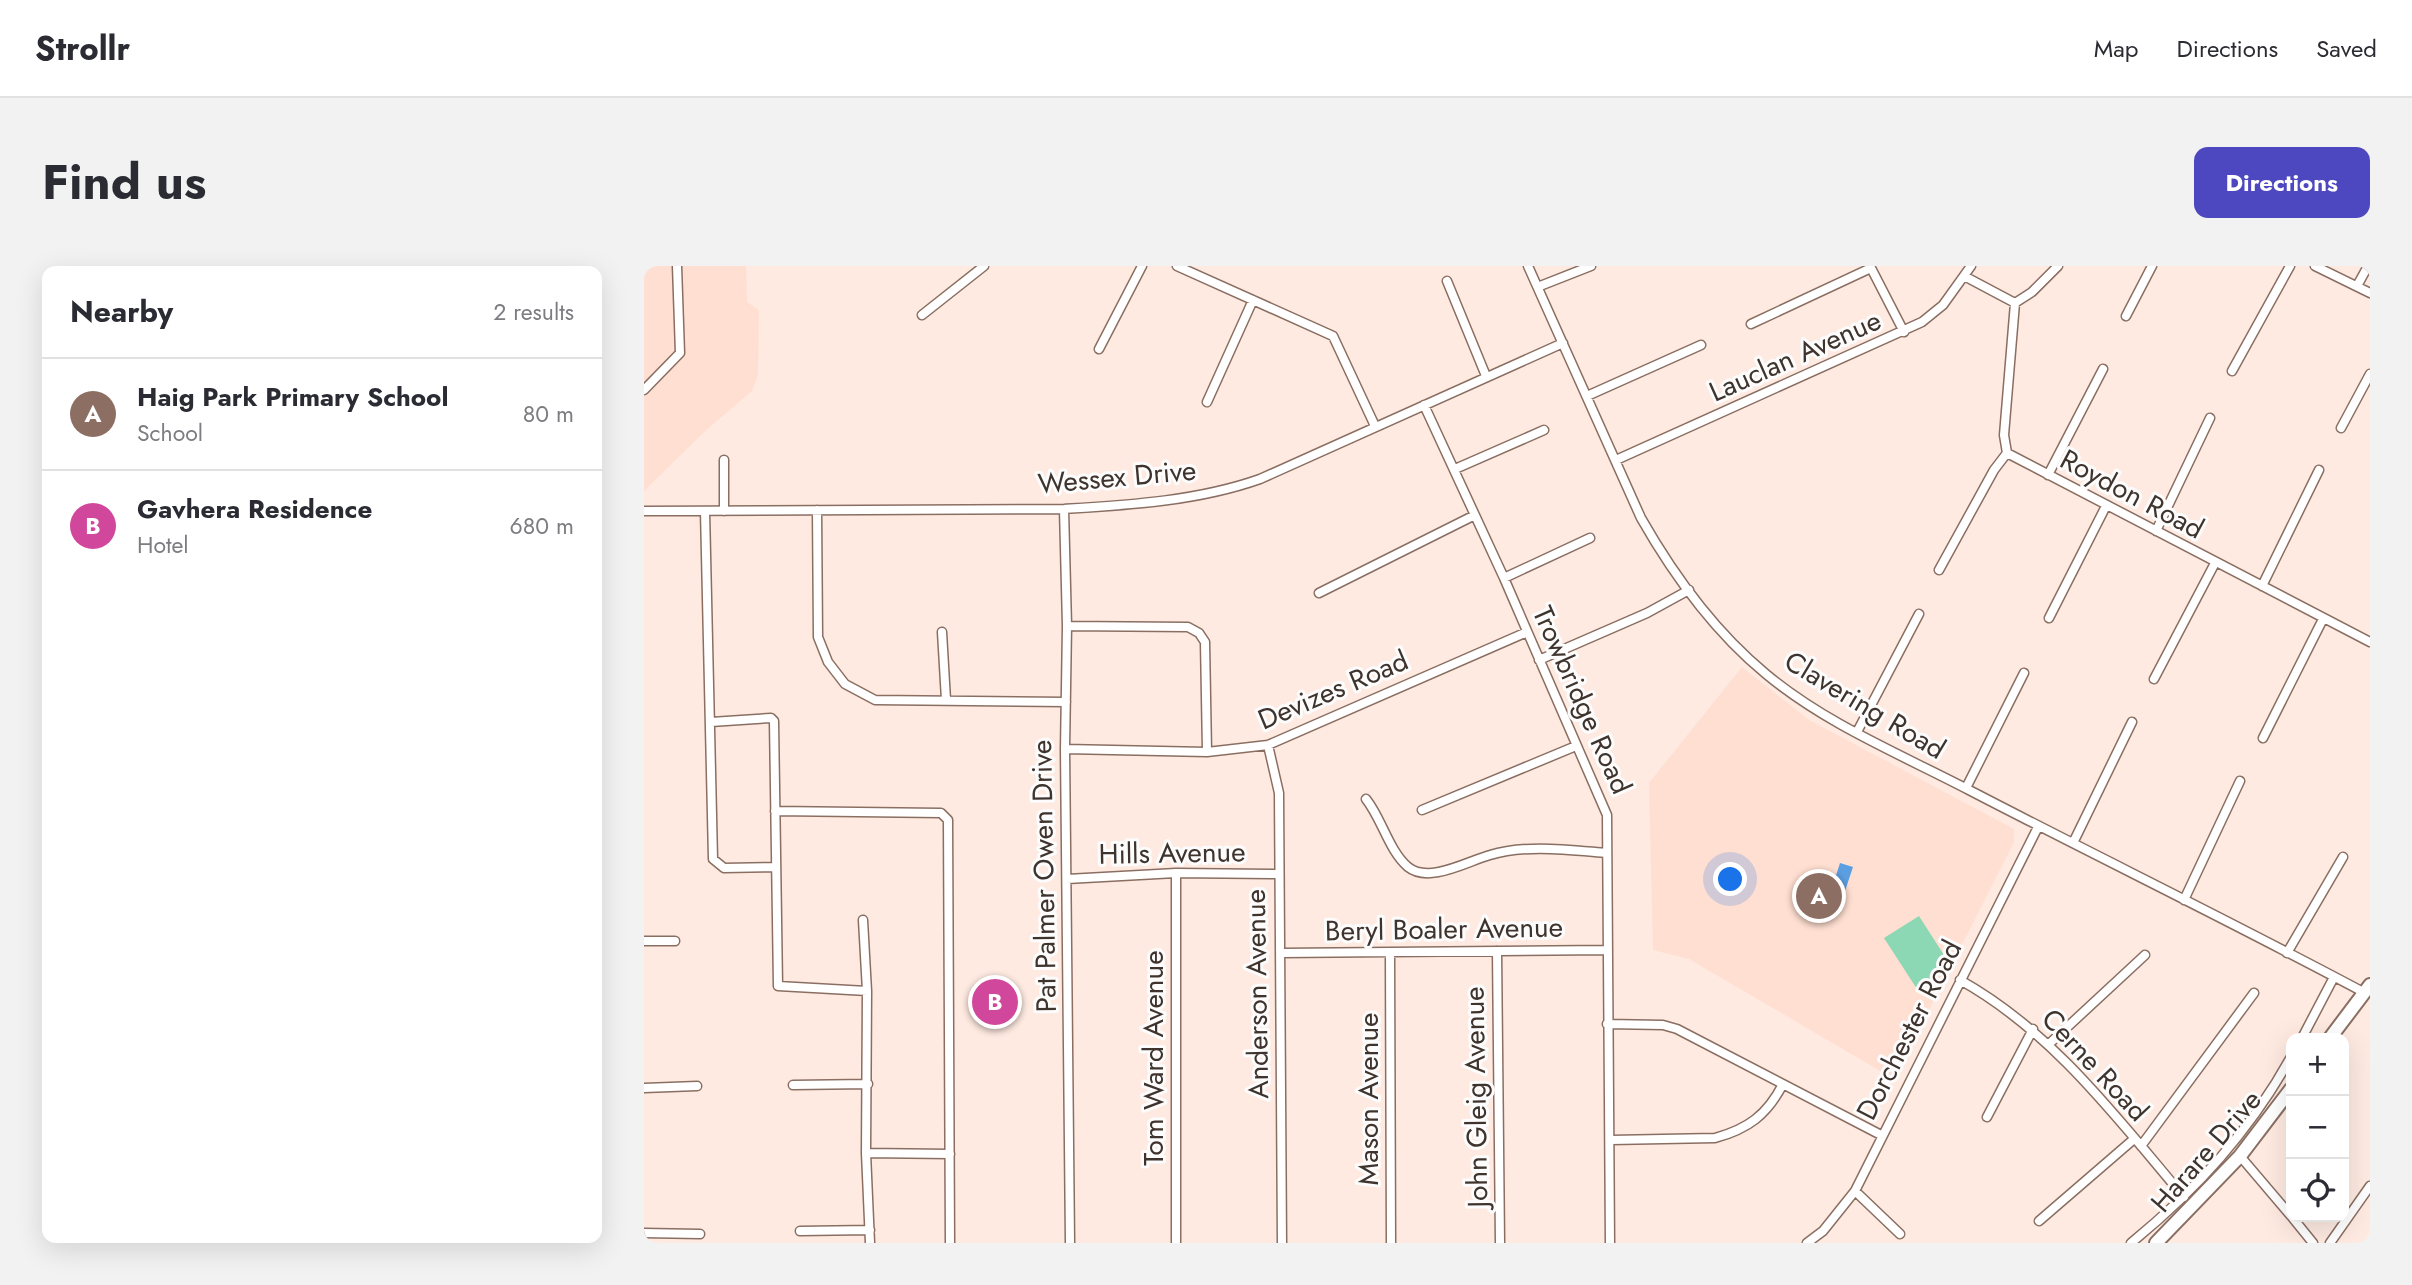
<!DOCTYPE html>
<meta charset="utf-8">
<style>
body{margin:0;font-family:Jost,sans-serif;background:#f2f2f3;color:#2b2b33}
.controls{position:absolute;right:21px;bottom:21px;display:grid;overflow:hidden;border-radius:14px;box-shadow:0 7px 28px #0002}
.controls button{width:63px;height:63px;display:grid;place-items:center;padding:0;border:0;border-bottom:2px solid #e1e1e2;background:#fff;color:#2b2b33;font:35px sans-serif}
.you{position:absolute;left:1087px;top:614px;width:24px;height:24px;margin:-18px;border:5px solid #fff;border-radius:50%;background:#1a73e8;box-shadow:0 0 0 10px #1a73e833}
.badge{display:grid;place-items:center;width:46px;height:46px;border-radius:50%;background:#4d48bf;color:#fff;font-size:23px;font-weight:700}
.pin{position:absolute;translate:-50% -50%;border:4px solid #fff;box-shadow:0 2px 7px #0006}
.list{margin:0;padding:0;list-style:none}
h2{display:flex;justify-content:space-between;align-items:center;height:91px;margin:0;padding:0 28px;font-size:30px}
h2 small{font-size:23px;font-weight:400;color:#7c7c81}
.list li{display:grid;grid-template-columns:46px 1fr auto;gap:21px;align-items:center;box-sizing:border-box;height:112px;padding:0 28px;border-top:2px solid #e1e1e2}
.list b{display:block;font-size:26px;white-space:nowrap}
.list p{margin:0;font-size:23px;white-space:nowrap;color:#7c7c81}
.list em{font-size:23px;font-style:normal;color:#7c7c81}
.icon{flex:none;width:38px;height:38px;fill:none;stroke:currentColor;stroke-width:2;stroke-linecap:round;stroke-linejoin:round}
.map{position:relative;flex:none;width:1726px;height:977px;overflow:hidden;border-radius:14px}
header{display:flex;align-items:center;gap:42px;box-sizing:border-box;height:98px;padding:0 35px;background:#fff;border-bottom:2px solid #e1e1e2}
header strong{font-size:33px}
nav{display:flex;gap:38px;margin-inline-start:auto;font-size:24px}
.intro{display:flex;align-items:center;justify-content:space-between;box-sizing:border-box;height:168px;padding:0 42px}
h1{margin:0;font-size:49px}
.button{padding:18px 32px;border-radius:14px;background:#4d48bf;color:#fff;font-size:24px;font-weight:700}
main{display:flex;gap:42px;padding:0 42px}
aside{flex:1;background:#fff;border-radius:14px;box-shadow:0 7px 28px #0002}
.map>svg:first-child{display:block}
.built{fill:#ffdfd1}
.green{fill:#8cd7b4}
.water{fill:#5b9ee1}
.lines{fill:none;stroke-linecap:round;stroke-linejoin:round}
.minor-casing{stroke:#8a6e62;stroke-width:11}
.primary-casing{stroke:#8a6e62;stroke-width:16}
.minor{stroke:#fff;stroke-width:8}
.primary{stroke:#fff;stroke-width:12}
.labels{text-anchor:middle;dominant-baseline:central;stroke-width:6;stroke-linejoin:round;paint-order:stroke}
.street-label{font-size:28px;fill:#3f332d;stroke:#fcfcfc}
</style>
<header>
<strong>Strollr</strong>
<nav><a>Map</a><a>Directions</a><a>Saved</a></nav>
</header>
<div class="intro"><h1>Find us</h1><a class="button">Directions</a></div>
<main>
<aside>
<h2>Nearby<small>2 results</small></h2>
<ul class="list">
<li><span class="badge" style="background:#8d6e63">A</span><div><b>Haig Park Primary School</b><p>School</p></div><em>80 m</em></li>
<li><span class="badge" style="background:#d1479c">B</span><div><b>Gavhera Residence</b><p>Hotel</p></div><em>680 m</em></li>
</ul>
</aside>
<div class="map">
<svg width="1726" height="977" viewBox="0 0 1726 977">
<rect width="100%" height="100%" fill="#feeae1"/>
<path class="built" d="M0,0H102L103,36L115,44L114,108L108,125L61,165L0,225Z
M1098,401L1165,454L1370,563V576L1250,813L1045,693L1009,684L1005,517Z"/>
<path class="green" d="M1275,650L1307,700L1273,723L1240,672Z"/>
<path class="water" d="M1196,597L1209,601L1201,625L1188,622Z"/>
<g class="lines">
<g class="minor-casing">
<path id="minor" d="M533,0L689,70L731,160
M884,0L997,252C1030,310 1071,366 1122,408C1182,458 1256,488 1325,524C1456,592 1590,657 1721,727
M1226,0L1260,66
M1671,0L1726,27
M1322,11L1371,37
M803,15L842,110
M896,20L947,0
M1713,20L1724,0
M1371,37L1360,169L1363,187L1726,376
M1371,37L1388,26L1414,0
M278,49L340,0
M1482,50L1508,0
M1107,58L1227,2
M455,83L498,0
M1588,105L1646,0
M0,124L36,87L33,0
M943,130L1057,79
M563,136L609,34
M780,139L860,312L963,549L966,977
M1697,162L1726,108
M972,194L1278,56L1299,39L1327,0
M811,203L900,164
M1404,209L1459,103
M420,243L423,360L421,483L426,977
M173,244L174,371L184,396L201,418L231,434L422,436
M0,245L420,243C485,239 554,235 616,213L919,77
M61,245L69,593L80,602L132,601
M80,245V194
M1512,265L1566,152
M1295,304L1350,204L1363,187
M860,312L946,272
M1618,320L1675,204
M675,327L829,250
M1405,352L1462,240
M423,360L544,361L555,367L561,376L563,486
M298,366L302,434
M895,394L1003,347L1045,324
M1510,413L1571,297
M67,456L127,452L130,455L134,720L223,725L222,887L226,977
M1213,466L1275,348
M1619,472L1679,353
M624,479L635,527L638,977
M421,483L563,486L624,479L883,366
M1322,522L1380,407
M722,533C738,553 745,585 764,601C785,618 824,595 846,589C882,578 926,584 963,587
M778,544L932,480
M131,545L297,547L304,554L306,977
M1429,577L1488,456
M532,607V977
M423,613L532,607L634,608
M1540,634L1596,515
M219,654L223,725
M0,675H31
M853,685L856,977
M637,687L963,684
M1643,687L1699,591
M746,689L747,977
M1316,714C1408,765 1473,852 1540,931
M963,758L1019,759L1033,763L1237,869
M1658,772L1690,711
M1405,778L1501,689
M149,819L224,818
M0,822L53,820
M1343,851L1389,763
M967,874L1071,872C1104,863 1123,849 1139,818
M1497,880L1610,727
M222,887L306,888
M1596,890L1647,950
M1211,925L1256,968
M1648,951L1669,977
M1395,955L1490,873
M156,965L226,964
M0,967L56,968
M1163,977L1179,965L1211,925L1394,561
M1487,977C1553,923 1606,865 1647,791
M1686,977L1726,920"/>
</g>
<g class="primary-casing">
<path id="primary" d="M1686,772L1726,719
M1512,977L1596,890L1647,823"/>
</g>
<use href="#minor" class="minor"/>
<use href="#primary" class="primary"/>
</g>
<g class="labels">
<g class="street-label">
<text transform="translate(1151 90) rotate(-24)">Lauclan Avenue</text>
<text transform="translate(473 211) rotate(-5)">Wessex Drive</text>
<text transform="translate(1488 228) rotate(28)">Roydon Road</text>
<text transform="translate(689 424) rotate(-23)">Devizes Road</text>
<text transform="translate(938 434) rotate(66)">Trowbridge Road</text>
<text transform="translate(1221 439) rotate(31)">Clavering Road</text>
<text transform="translate(528 587) rotate(-1)">Hills Avenue</text>
<text transform="translate(400 610) rotate(-91)">Pat Palmer Owen Drive</text>
<text transform="translate(800 663) rotate(-1)">Beryl Boaler Avenue</text>
<text transform="translate(613 728) rotate(-91)">Anderson Avenue</text>
<text transform="translate(1265 764) rotate(-63)">Dorchester Road</text>
<text transform="translate(509 792) rotate(-90)">Tom Ward Avenue</text>
<text transform="translate(1451 799) rotate(47)">Cerne Road</text>
<text transform="translate(832 831) rotate(-91)">John Gleig Avenue</text>
<text transform="translate(724 833) rotate(-90)">Mason Avenue</text>
<text transform="translate(1562 885) rotate(-49)">Harare Drive</text>
</g>
</g>
</svg>
<div class="controls">
<button>+</button>
<button>−</button>
<button><svg class="icon" aria-label="locate" viewBox="0 0 24 24"><circle cx="12" cy="12" r="6"/><path d="M12 2v4M12 18v4M2 12h4M18 12h4"/></svg></button>
</div>
<div class="you"></div>
<div class="pin badge" style="left:1175px;top:630px;background:#8d6e63">A</div>
<div class="pin badge" style="left:351px;top:736px;background:#d1479c">B</div>
</div>
</main>
